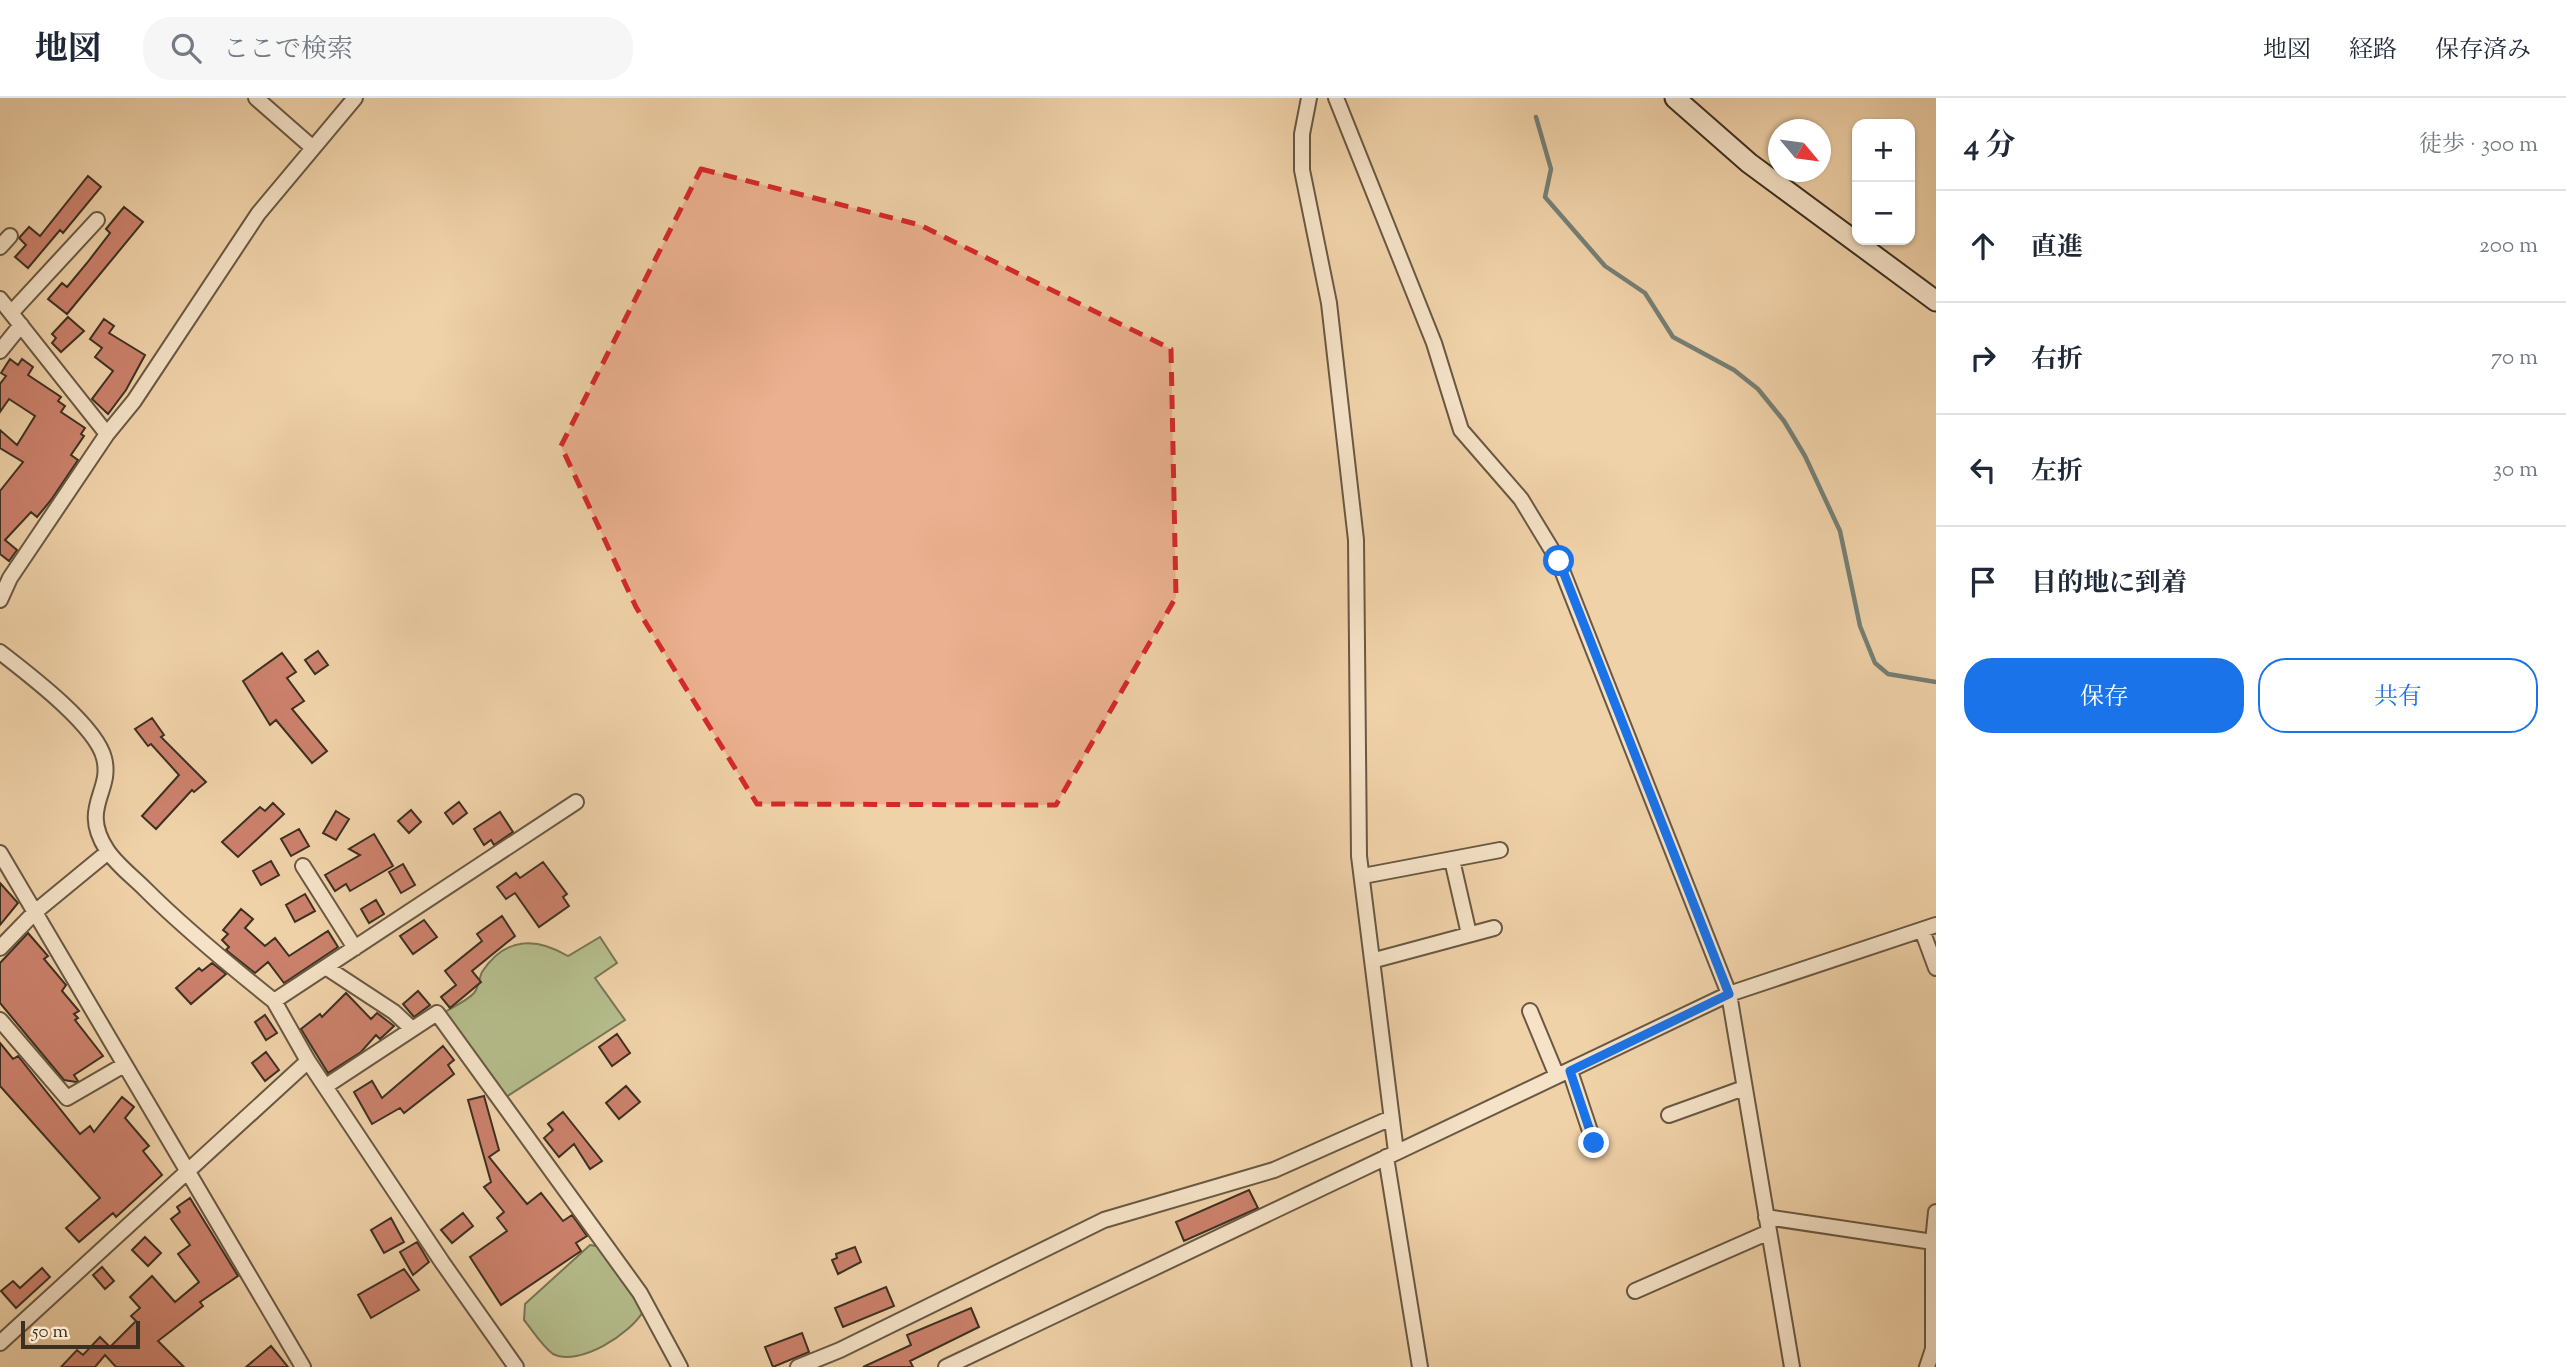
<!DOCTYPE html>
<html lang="ja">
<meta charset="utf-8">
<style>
body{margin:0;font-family:"Sorts Mill Goudy","Noto Serif JP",serif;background:#f6f6f7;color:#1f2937}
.controls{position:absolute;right:21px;top:21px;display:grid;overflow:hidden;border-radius:14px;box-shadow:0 2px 5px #0004}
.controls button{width:63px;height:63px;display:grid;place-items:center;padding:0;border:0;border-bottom:2px solid #e0e1e3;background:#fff;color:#1f2937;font:35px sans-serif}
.compass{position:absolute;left:1768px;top:21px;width:63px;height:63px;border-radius:50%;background:#fff;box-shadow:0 2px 5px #0004;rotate:119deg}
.scale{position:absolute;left:21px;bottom:18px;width:119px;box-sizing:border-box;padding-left:7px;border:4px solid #3c3021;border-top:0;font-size:19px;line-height:24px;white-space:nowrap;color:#3c3021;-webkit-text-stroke:5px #f5e2c7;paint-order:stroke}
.stop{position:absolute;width:21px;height:21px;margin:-16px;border:5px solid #1a73e8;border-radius:50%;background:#fff}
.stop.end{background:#1a73e8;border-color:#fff;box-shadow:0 2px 7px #0008}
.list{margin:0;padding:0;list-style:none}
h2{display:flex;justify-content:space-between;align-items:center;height:91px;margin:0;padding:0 28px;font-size:30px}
h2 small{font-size:23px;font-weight:400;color:#747a83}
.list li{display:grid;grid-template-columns:46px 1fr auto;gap:21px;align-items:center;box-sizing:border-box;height:112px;padding:0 28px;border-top:2px solid #e0e1e3}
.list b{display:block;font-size:26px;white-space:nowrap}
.list em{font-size:23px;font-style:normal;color:#747a83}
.actions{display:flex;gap:14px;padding:21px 28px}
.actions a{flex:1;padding:16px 0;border:2px solid #1a73e8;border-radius:28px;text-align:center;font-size:24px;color:#1a73e8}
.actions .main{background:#1a73e8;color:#fff}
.icon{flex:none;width:38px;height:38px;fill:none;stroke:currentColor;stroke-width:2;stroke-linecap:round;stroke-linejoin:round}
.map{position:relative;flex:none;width:1936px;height:1269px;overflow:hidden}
header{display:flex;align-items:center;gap:42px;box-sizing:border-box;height:98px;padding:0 35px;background:#fff;border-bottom:2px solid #e0e1e3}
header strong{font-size:33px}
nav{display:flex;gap:38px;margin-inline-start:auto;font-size:24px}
.search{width:490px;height:63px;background:#f6f6f7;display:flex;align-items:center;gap:18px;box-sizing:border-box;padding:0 24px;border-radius:28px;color:#747a83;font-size:26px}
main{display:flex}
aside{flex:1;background:#fff}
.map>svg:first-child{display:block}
.green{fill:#b5bd8c;stroke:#787656;stroke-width:2}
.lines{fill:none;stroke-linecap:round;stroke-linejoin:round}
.stream{stroke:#758076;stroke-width:4.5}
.building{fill:#cc816c;stroke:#3c3021;stroke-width:2}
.street-casing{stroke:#695843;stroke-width:18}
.secondary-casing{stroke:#3c3021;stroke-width:23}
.street{stroke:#f5e2c7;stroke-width:14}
.secondary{stroke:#f5e2c7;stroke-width:19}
.route{stroke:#1a73e8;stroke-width:9}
.marked{fill:#d62828;fill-opacity:0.2;stroke:#d62828;stroke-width:5;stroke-dasharray:14 9;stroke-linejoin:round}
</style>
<header>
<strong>地図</strong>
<div class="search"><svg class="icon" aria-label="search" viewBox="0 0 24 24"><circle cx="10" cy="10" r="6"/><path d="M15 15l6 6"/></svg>ここで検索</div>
<nav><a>地図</a><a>経路</a><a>保存済み</a></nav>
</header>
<main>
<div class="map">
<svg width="1936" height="1269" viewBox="0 0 1936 1269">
<rect width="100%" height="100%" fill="#f0d2a9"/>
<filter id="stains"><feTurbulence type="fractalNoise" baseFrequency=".00286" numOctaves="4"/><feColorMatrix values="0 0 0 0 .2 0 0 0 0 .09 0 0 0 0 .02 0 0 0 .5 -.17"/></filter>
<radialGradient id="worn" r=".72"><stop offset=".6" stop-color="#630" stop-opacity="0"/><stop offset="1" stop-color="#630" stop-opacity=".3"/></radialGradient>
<path class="green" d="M600,839L617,865L595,880L625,922L506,999L441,916C451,910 467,903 474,895C479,889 479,880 482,874C505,839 536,839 568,858Z
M590,1147L602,1149L644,1212C631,1236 579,1269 553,1256C542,1248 533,1233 524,1222L525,1206Z"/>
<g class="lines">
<path class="stream" d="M1536,19L1551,71L1545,99L1605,168L1645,195L1673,239L1734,272L1758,291L1784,323L1805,358L1840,433L1860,528L1875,565L1888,576L1936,584"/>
</g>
<path class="building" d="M88,78L101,89L63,135L60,132L28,170L15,159L26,147L19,140L29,129L40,138Z
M124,109L143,124L67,216L48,201L62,185L67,189L87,165L110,135L106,131Z
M68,219L84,233L61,254L52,245L56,240L52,236Z
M104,221L114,228L109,235L145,257L126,292L108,316L92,301L113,273L95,259L102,250L90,241Z
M10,261L18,267L22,261L33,269L28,277L61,299L58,303L65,308L61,314L85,330L81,336L84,338L71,357L78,362L51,402L37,419L31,414L5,442L17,452L9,463L0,456V393L23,364L0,350V332L17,347L35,318L9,301L0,314V286L6,278L1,275Z
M318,553L328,567L315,576L305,562Z
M282,555L296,574L287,580L304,603L292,611L327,653L312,665L276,622L270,627L243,583Z
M152,620L164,637L161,639L206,684L194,694L192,692L156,731L142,718L179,677L151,646L148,648L135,631Z
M459,704L467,715L453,726L445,715Z
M273,705L284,716L238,759L222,744L260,709L265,713Z
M411,712L421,724L409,735L398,723Z
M336,713L349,721L336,742L323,735Z
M500,714L513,734L494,747L491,742L484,747L474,731Z
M299,731L309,748L291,758L281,741Z
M374,736L393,768L350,793L346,786L335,793L325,777L360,757L349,751Z
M271,763L279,777L261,787L253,773Z
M543,764L567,796L563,799L569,808L539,829L515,795L506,801L497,789L516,775L520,780Z
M403,766L415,787L401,795L389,774Z
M0,785L18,805L0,827Z
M305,796L315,813L295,824L286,807Z
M376,802L384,816L369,825L361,811Z
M241,811L253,821L245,830L265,848L275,840L289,858L328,833L338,849L284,885L268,864L255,875L226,852L229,849L222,842L228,836L223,832Z
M502,818L515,838L472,873L481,884L450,910L441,899L456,887L445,873L482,843L477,836Z
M424,822L437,839L413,856L400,838Z
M28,835L48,858L44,861L66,887L62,893L79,913L74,916L78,920L75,922L103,958L74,977L78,983L76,984L64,982L0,905V865Z
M212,865L226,876L191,906L176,890L199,870L202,873Z
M418,893L430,907L414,919L403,906Z
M346,895L371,921L377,915L394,928L380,941L376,937L361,954L328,975L301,931L320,916L322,919Z
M265,917L277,935L266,942L255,924Z
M617,936L630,955L612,968L599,949Z
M0,945L13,961L18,958L80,1036L90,1028L94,1034L122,999L134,1009L125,1020L149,1048L143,1053L162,1077L116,1119L113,1115L79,1144L66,1130L100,1100L0,988Z
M443,948L454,962L448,967L454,976L404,1015L400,1010L372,1026L354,994L372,983L382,1000Z
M266,954L279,972L265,983L252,965Z
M626,988L640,1004L619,1021L606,1005Z
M484,998L499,1052L489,1059L527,1106L541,1095L563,1123L572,1117L587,1138L576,1145L581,1153L501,1207L470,1159L507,1133L497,1120L504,1114L484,1089L491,1084L468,1002Z
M563,1014L583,1039L602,1063L590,1071L574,1046L559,1059L544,1040L553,1032L548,1026Z
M1249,1092L1258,1110L1184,1143L1176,1124Z
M190,1100L238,1178L200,1204L203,1208L158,1243L184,1269H116L105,1257L95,1269H61L77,1252L83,1257L100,1239L110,1249L136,1223L131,1218L140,1210L130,1199L152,1178L175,1204L199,1184L178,1156L190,1147L171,1121L180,1114L177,1109Z
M463,1115L473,1128L452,1145L441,1132Z
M391,1120L404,1144L384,1155L371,1132Z
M145,1139L161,1155L148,1168L132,1152Z
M417,1144L429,1164L413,1177L400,1154Z
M855,1149L861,1164L838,1176L832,1162L837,1160L836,1156Z
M102,1169L114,1183L105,1191L93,1177Z
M42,1170L50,1179L16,1210L1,1193L13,1183L20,1190Z
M404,1171L419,1192L371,1220L358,1197Z
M886,1189L894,1208L843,1229L835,1210Z
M971,1210L979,1229L910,1263L913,1269H863L911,1247L907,1237Z
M802,1235L809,1254L773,1269L765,1249Z
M271,1248L288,1269H246Z"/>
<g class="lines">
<g class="street-casing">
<path id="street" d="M256,0L313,50
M1309,0L1302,36V72L1329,205L1356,442L1359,758L1396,1054
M1336,0L1434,245L1461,332L1521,401L1558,462L1729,896L1792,1269
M0,149L10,138
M0,201L107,336
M11,215L97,122
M0,253L21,227
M0,502L10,480L107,336L134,303L258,116L355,0
M0,554C27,575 96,627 104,660C113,694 79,709 107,752C116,766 133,779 145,791C185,831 229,867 274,903
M0,755L303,1269
M1452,762L1469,836
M303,768L355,850
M1363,778L1500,752
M1922,832L1936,870
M0,850L35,814L108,754
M1375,862L1494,830
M327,870L394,914L411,930
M1530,913L1557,978
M0,922L67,1000L124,967
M308,963L442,1164L516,1269
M1570,973L1594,1045
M326,988L437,915L640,1195L680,1269
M1669,1017L1744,990
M1386,1059L1420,1269
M1766,1119L1933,1144L1936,1114
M1635,1193L1769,1134
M0,1245L308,963L274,903L576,704
M798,1269L840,1252L1104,1122L1274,1072L1391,1020
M946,1269L1729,896L1936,827
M1927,1269L1933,1251V1144"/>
</g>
<g class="secondary-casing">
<path id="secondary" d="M1675,0L1749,65L1936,203"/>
</g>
<use href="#street" class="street"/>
<use href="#secondary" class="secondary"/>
</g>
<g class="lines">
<path class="route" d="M1559,463L1729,896L1570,973L1594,1045"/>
</g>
<path class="marked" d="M701,71L920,127L1171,251L1176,499L1056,707L757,706L636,509L561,348Z"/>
<rect width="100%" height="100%" filter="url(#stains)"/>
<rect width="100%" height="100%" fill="url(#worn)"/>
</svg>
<div class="controls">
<button>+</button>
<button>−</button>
</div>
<svg class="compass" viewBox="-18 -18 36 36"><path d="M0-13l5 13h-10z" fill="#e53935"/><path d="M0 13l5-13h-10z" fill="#747a83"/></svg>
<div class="scale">50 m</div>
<div class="stop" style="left:1559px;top:463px"></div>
<div class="stop end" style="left:1594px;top:1045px"></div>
</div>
<aside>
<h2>4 分<small>徒歩 · 300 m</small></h2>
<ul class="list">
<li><svg class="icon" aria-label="ahead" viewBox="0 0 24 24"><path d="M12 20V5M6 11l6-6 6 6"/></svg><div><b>直進</b></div><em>200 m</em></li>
<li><svg class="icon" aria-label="right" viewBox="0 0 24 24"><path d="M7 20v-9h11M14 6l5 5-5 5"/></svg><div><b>右折</b></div><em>70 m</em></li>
<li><svg class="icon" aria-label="left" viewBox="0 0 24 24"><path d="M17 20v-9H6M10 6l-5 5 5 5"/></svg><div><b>左折</b></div><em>30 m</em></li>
<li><svg class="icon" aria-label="arrive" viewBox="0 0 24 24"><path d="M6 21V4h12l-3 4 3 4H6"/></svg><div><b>目的地に到着</b></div></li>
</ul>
<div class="actions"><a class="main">保存</a><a>共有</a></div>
</aside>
</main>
